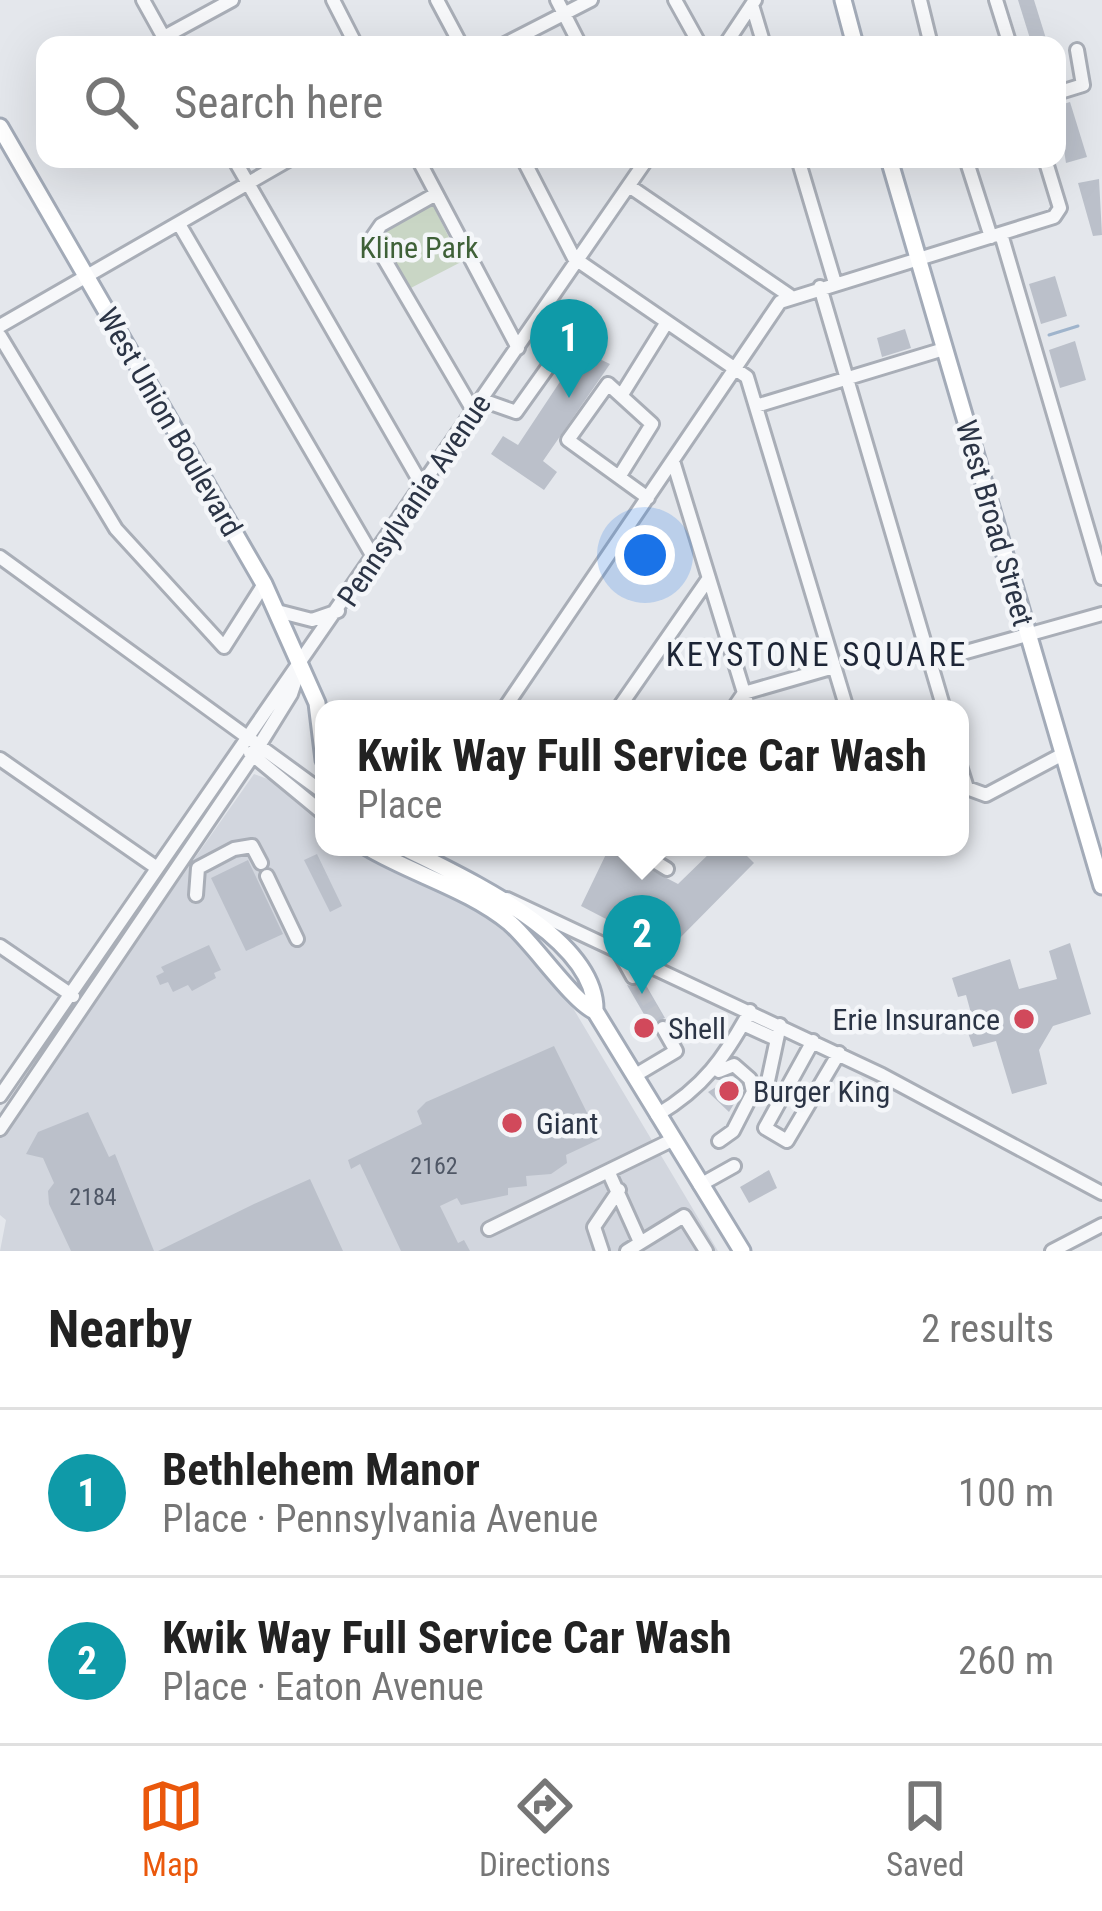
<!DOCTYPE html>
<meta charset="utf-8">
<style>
body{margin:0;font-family:"Roboto Condensed",sans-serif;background:#f6f6f6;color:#222}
.you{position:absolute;left:645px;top:555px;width:42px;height:42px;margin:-30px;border:9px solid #fff;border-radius:50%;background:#1a73e8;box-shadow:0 0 0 18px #1a73e833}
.badge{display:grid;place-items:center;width:78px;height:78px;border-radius:50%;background:#ea580c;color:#fff;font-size:39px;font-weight:700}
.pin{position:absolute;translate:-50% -99px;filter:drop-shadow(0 3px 6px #0008)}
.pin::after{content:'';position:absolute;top:63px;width:42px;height:36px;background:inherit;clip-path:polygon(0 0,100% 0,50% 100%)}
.popup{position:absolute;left:315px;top:700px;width:654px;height:156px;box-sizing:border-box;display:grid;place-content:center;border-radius:24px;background:#fff;filter:drop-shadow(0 3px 9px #0005);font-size:39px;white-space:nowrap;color:#767676}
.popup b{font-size:45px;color:#222}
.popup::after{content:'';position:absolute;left:50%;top:100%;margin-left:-24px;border:24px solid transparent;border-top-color:#fff}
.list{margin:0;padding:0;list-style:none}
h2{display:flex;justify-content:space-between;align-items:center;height:156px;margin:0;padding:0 48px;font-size:51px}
h2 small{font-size:39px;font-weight:400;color:#767676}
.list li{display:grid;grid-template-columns:78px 1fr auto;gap:36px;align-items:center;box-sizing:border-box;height:168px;padding:0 48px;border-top:3px solid #e0e0e0}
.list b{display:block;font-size:45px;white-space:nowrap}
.list p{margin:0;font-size:39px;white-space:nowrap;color:#767676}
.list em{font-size:39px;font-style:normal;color:#767676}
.icon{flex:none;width:66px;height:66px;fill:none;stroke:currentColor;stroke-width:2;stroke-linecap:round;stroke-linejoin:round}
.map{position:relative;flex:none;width:1102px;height:1251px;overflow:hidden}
.search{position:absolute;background:#fff;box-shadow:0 12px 48px #0002;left:36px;right:36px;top:36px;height:132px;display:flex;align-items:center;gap:30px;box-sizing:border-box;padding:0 42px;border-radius:24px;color:#767676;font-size:45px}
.sheet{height:492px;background:#fff}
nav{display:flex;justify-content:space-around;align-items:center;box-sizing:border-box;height:168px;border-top:3px solid #e0e0e0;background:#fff;font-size:33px;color:#767676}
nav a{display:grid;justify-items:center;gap:6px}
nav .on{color:#ea580c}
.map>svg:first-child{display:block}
.built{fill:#d2d6de}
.green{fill:#c9d6c5}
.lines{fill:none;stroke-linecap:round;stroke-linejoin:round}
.stream{stroke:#9fb4cc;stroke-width:3}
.building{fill:#bbc0ca}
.minor-tunnel{stroke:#bfc3cb;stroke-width:12;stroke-dasharray:12 6;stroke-linecap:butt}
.minor-casing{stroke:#a9aeb7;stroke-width:18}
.major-casing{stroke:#a3abb8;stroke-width:21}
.minor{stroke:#f7f8fa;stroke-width:12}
.major{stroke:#fff;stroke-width:15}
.poi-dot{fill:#d1495b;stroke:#f4f6f9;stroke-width:4.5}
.labels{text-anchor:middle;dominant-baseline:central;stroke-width:9;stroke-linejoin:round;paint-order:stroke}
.number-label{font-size:24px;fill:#4f5766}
.park-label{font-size:30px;fill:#3f6138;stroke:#f4f6f9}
.street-label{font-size:30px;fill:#2b3445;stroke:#f4f6f9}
.poi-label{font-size:30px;fill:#2b3445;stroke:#f4f6f9;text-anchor:start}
.neighbourhood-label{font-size:33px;letter-spacing:3px;fill:#1d2536;stroke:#f4f6f9}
</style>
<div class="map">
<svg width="1102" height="1251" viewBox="0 0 1102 1251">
<rect width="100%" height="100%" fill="#e4e7ec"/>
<path class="built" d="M254,774L273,781L324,821V847H358L505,926L564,993L718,1251H0L6,1220L0,1215V1135Z"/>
<path class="green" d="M432,203L461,262L405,291L378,234Z"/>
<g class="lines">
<path class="stream" d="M1049,335L1078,326"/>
</g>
<path class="building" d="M1018,0H1034L1048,45H1032Z
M1070,102L1087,157L1066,163L1057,106Z
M1099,179L1102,235L1093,236L1078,183Z
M1055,276L1067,316L1041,324L1029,284Z
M905,329L911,348L882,357L877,338Z
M1075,341L1086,380L1060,388L1049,350Z
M581,350L610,364L543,461L557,472L544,490L491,454L503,436L518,445Z
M716,847H738L754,863L673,945L649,920L616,908L608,920L581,906L609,848L678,884Z
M317,854L342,906L330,912L304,860Z
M248,860L283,934L246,951L211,878Z
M1070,943L1091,1014L1053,1026L1039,1050L1047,1084L1012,1094L996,1041L973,1047L966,1027L974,1024L966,995L958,997L952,978L1010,959L1019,989L1057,979L1049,951Z
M209,945L221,970L214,973L216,978L192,991L188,985L173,992L168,982L160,985L156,976L164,972L161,967Z
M643,980L665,1018L655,1022L654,1033L643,1040L633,1023L645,1016L627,985L637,987Z
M554,1046L600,1139L566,1155L567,1163L551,1174L526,1176L527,1186L508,1188V1195L461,1205L457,1198L440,1206L458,1243L464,1240L470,1251H401L360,1164L351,1169L348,1160L422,1124L417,1111L426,1102Z
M732,1077L742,1091L729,1112L708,1092Z
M88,1112L109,1157L115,1154L154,1251H71L49,1204L48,1191L54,1183L43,1158L26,1154L38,1132Z
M769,1170L777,1188L749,1203L740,1187Z
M310,1179L343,1251H158L254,1204Z"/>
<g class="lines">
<path class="minor-tunnel" d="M633,977L663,1028"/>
<g class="minor-casing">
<path id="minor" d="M143,0L168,45
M333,0L356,45
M437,0L461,45
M557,0L580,45
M675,0L700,45
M920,0L931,45
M996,0L1010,45
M752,5L764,45
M164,37L232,0
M503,45L591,0
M725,45L755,0
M1057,93L1083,85L1077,50
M234,159L423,487
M418,159L518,348
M523,159L574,258L747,377L847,709
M798,159L835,283
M966,159L991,237
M629,186L790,296
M436,194L381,225L372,238L474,412
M179,224L375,560
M1001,234L1102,578
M820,287L944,709
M0,326L290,159
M0,336L116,529L224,647L264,584
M621,396L667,322
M482,400L516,412L563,346L538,318
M756,406L944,349
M673,461L749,709
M619,477L568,440L608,384L652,424L619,477L648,498
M0,557L324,793
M277,611L312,620L338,611
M930,662L1102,614
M504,709L780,302L1054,217L1060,208L1045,159
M618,709L709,578
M733,709L744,693L834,667
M250,753L324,814
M0,759L157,868
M960,766L967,788L986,795L1063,754
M631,847L667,869
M267,876L297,939
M196,895L198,868L234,849L252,846L261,863
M507,899L882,1075L1102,1193
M0,946L73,996
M619,952L633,977
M743,1024L776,1039
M813,1041L765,1128L787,1141L839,1053
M634,1076L676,1051L663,1028
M768,1081L780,1025
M0,1096L647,159
M657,1115C703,1088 725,1057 750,1011
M0,1129L252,757L291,694L299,670
M719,1141L733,1131L753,1092L750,1079L734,1065L719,1071
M609,1173L640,1242
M700,1185L734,1166
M489,1229L672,1140
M602,1251L594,1227L619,1190
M627,1251L684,1216L706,1251
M1052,1251L1102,1225"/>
</g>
<g class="major-casing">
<path id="major" d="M843,0L855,45
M0,127L264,584L317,703L324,760
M889,159L1102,886
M367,847C412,874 469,889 510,923C533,943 575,1004 595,1011L742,1251
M403,847C459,876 597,936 595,1011"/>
</g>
<use href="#minor" class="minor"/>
<use href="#major" class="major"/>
</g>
<g class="poi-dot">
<circle cx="1024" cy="1019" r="12"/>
<circle cx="644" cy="1028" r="12"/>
<circle cx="729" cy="1091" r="12"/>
<circle cx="512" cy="1123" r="12"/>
</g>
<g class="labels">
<g class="number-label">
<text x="434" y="1166">2162</text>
<text x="93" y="1197">2184</text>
</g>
<g class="park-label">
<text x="419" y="247">Kline Park</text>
</g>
<g class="street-label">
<text transform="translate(170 422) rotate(60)">West Union Boulevard</text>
<text transform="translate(414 500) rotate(-56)">Pennsylvania Avenue</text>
<text transform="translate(995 523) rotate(74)">West Broad Street</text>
</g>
<g class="poi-label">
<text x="1000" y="1019" text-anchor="end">Erie Insurance</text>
<text x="668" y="1028">Shell</text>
<text x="753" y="1091">Burger King</text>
<text x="536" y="1123">Giant</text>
</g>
<g class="neighbourhood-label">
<text x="817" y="654">KEYSTONE SQUARE</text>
</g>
</g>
</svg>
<div class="you"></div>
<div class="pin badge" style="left:569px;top:398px;background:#0f9aa8">1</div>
<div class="pin badge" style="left:642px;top:994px;background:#0f9aa8">2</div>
<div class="popup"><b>Kwik Way Full Service Car Wash</b>Place</div>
<div class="search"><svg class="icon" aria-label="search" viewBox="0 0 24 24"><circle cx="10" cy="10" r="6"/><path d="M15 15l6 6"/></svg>Search here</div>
</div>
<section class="sheet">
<h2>Nearby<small>2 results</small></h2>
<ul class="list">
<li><span class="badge" style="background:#0f9aa8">1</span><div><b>Bethlehem Manor</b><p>Place · Pennsylvania Avenue</p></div><em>100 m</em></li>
<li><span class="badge" style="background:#0f9aa8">2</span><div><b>Kwik Way Full Service Car Wash</b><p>Place · Eaton Avenue</p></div><em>260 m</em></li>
</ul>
</section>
<nav>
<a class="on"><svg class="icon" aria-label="map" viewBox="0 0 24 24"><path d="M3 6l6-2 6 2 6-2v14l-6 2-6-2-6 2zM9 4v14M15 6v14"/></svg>Map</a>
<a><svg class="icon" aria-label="directions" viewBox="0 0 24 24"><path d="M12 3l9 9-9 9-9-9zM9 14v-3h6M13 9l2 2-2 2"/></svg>Directions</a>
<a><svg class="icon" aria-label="saved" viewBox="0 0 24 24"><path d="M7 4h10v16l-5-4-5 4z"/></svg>Saved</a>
</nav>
